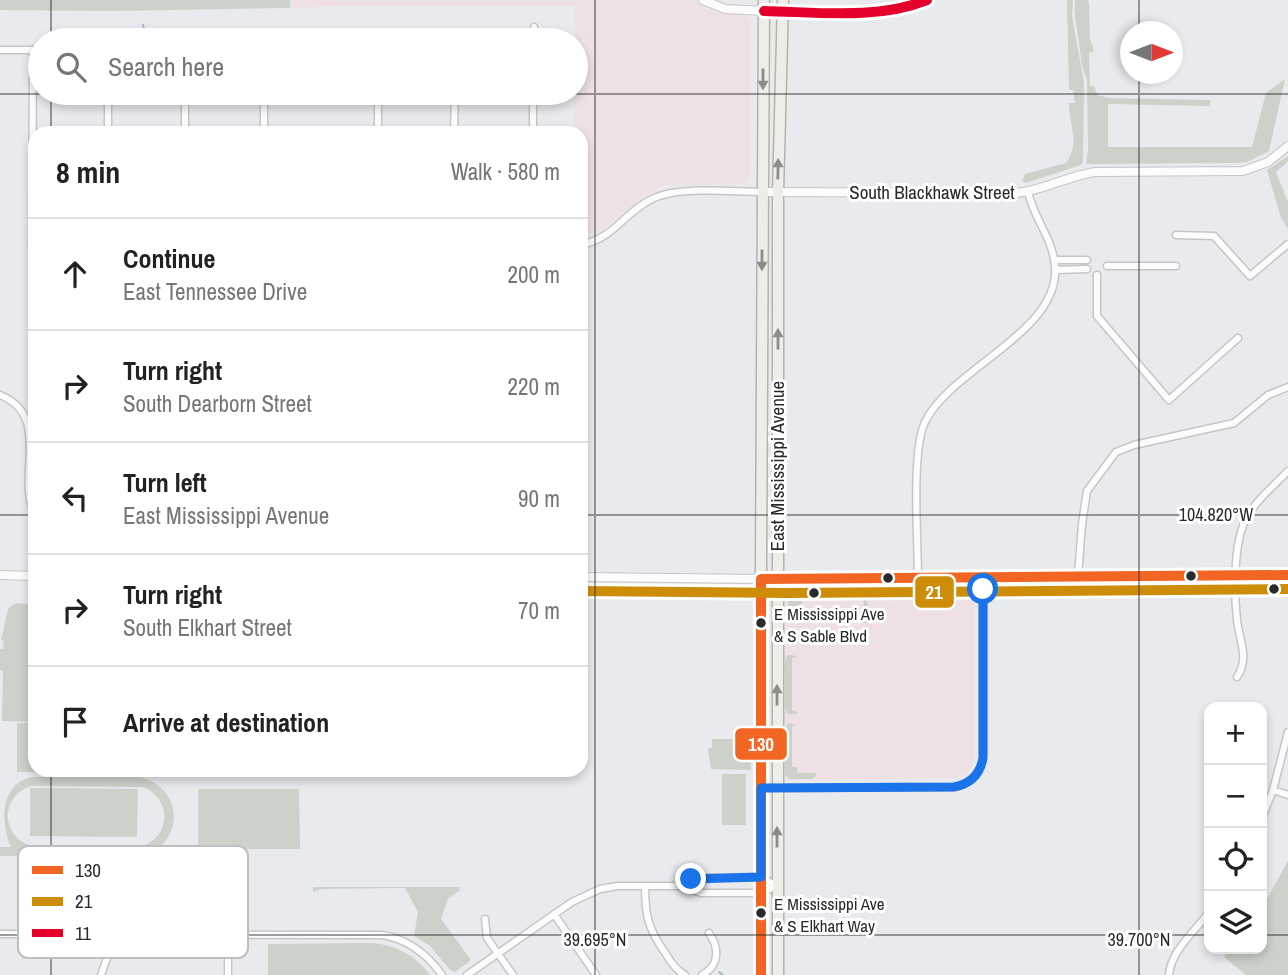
<!DOCTYPE html>
<meta charset="utf-8">
<style>
body{margin:0;font-family:"Archivo Narrow",sans-serif;background:#f2f2f2;color:#222}
.controls{position:absolute;right:21px;bottom:21px;display:grid;overflow:hidden;border-radius:14px;box-shadow:0 4px 10px #0003}
.controls button{width:63px;height:63px;display:grid;place-items:center;padding:0;border:0;border-bottom:2px solid #e0e0e0;background:#fff;color:#222;font:35px sans-serif}
.compass{position:absolute;left:1120px;top:21px;width:63px;height:63px;border-radius:50%;background:#fff;box-shadow:0 4px 10px #0003;rotate:90deg}
.stop{position:absolute;width:21px;height:21px;margin:-16px;border:5px solid #1a73e8;border-radius:50%;background:#fff}
.stop.end{background:#1a73e8;border-color:#fff;box-shadow:0 2px 7px #0008}
.list{margin:0;padding:0;list-style:none}
h2{display:flex;justify-content:space-between;align-items:center;height:91px;margin:0;padding:0 28px;font-size:30px}
h2 small{font-size:23px;font-weight:400;color:#767676}
.list li{display:grid;grid-template-columns:46px 1fr auto;gap:21px;align-items:center;box-sizing:border-box;height:112px;padding:0 28px;border-top:2px solid #e0e0e0}
.list b{display:block;font-size:26px;white-space:nowrap}
.list p{margin:0;font-size:23px;white-space:nowrap;color:#767676}
.list em{font-size:23px;font-style:normal;color:#767676}
.icon{flex:none;width:38px;height:38px;fill:none;stroke:currentColor;stroke-width:2;stroke-linecap:round;stroke-linejoin:round}
.map{position:relative;flex:none;width:1288px;height:975px;overflow:hidden}
.search{position:absolute;background:#fff;box-shadow:0 4px 10px #0003;left:28px;top:28px;width:560px;height:77px;display:flex;align-items:center;gap:18px;box-sizing:border-box;padding:0 24px;border-radius:38px;color:#767676;font-size:26px}
.panel{position:absolute;background:#fff;box-shadow:0 4px 10px #0003;left:28px;top:126px;width:560px;height:651px;border-radius:21px}
.map>svg:first-child{display:block}
.commercial{fill:#eee0e4}
.green{fill:#ccd1c9;fill-rule:evenodd}
.lines{fill:none;stroke-linecap:round;stroke-linejoin:round}
.stream{stroke:#a0b8bf;stroke-width:2}
.minor-casing{stroke:#c6c6c9;stroke-width:9}
.tertiary-casing{stroke:#c6c6c9;stroke-width:10}
.secondary-casing{stroke:#c6c6c9;stroke-width:11}
.primary-casing{stroke:#b6b2ac;stroke-width:13}
.minor{stroke:#fcfcfc;stroke-width:6}
.tertiary{stroke:#fcfcfc;stroke-width:8}
.secondary{stroke:#fcfcfc;stroke-width:9}
.primary{stroke:#efede8;stroke-width:10}
.bus-1-casing{stroke:#fff;stroke-width:16}
.bus-2-casing{stroke:#fff;stroke-width:16}
.bus-3-casing{stroke:#fff;stroke-width:16}
.bus-1{stroke:#f26522;stroke-width:10}
.bus-2{stroke:#ce8d09;stroke-width:10}
.bus-3{stroke:#e4002b;stroke-width:10}
.oneway{fill:#8c8c8a}
.route{stroke:#1a73e8;stroke-width:9}
.ticks{fill:none;stroke:#292a2d;stroke-width:2;stroke-opacity:0.45}
.bus-dot{fill:#292a2d;stroke:#fff;stroke-width:2.5}
.labels{text-anchor:middle;dominant-baseline:central;stroke-width:6;stroke-linejoin:round;paint-order:stroke}
.bus-label{font-size:17px;fill:#292a2d;stroke:#fff;text-anchor:start}
.street-label{font-size:19px;fill:#292a2d;stroke:#fff}
.key{fill:#fff;stroke:#bfbfc0;stroke-width:2}
.key-label{font-size:19px;fill:#292a2d}
.ticks-label{font-size:18px;text-anchor:middle;fill:#292a2d;stroke:#fff;stroke-width:6;stroke-linejoin:round;paint-order:stroke}
.line-badge{stroke:#fff;stroke-width:2.5}
.badge-label{font-size:19px;text-anchor:middle;font-weight:bold;fill:#fff}
</style>
<div class="map">
<svg width="1288" height="975" viewBox="0 0 1288 975">
<rect width="100%" height="100%" fill="#e9eaee"/>
<path class="commercial" d="M286,0H695L701,6L718,13L748,17L751,20L750,180L742,184L664,185L643,196L603,230L581,236V133H574L575,6H343L286,8Z
M792,591L972,592L974,598V762L967,773L954,778L789,780L786,777L784,661L786,646V596Z"/>
<path class="green" d="M0,0H290V8L113,11L0,10Z
M1067,0H1073L1072,16L1084,82L1083,162L1081,165L1026,183L1022,181L1025,174L1066,163C1081,141 1069,128 1069,103H1075L1073,90H1069Z
M1075,0H1088L1089,3L1090,39L1094,51L1089,53L1090,86H1094L1098,95L1108,98L1210,100V106L1108,104V147H1252L1266,93L1285,79L1269,151L1247,162L1236,163L1086,164L1088,150L1087,81L1082,65L1075,15Z
M1288,156V161L1276,172L1288,202V229L1281,218L1267,170Z
M791,592L858,593C870,599 870,611 870,623H862L864,599L859,595L848,600H802L799,623H788V595Z
M16,603L35,605V722L2,721L3,671L0,670V649H3L4,641L1,640L8,609Z
M788,655L798,656L792,658V711L798,712L796,714H788L785,709V661Z
M17,723H35V770H124V772H17Z
M789,723L797,725L792,726V767H797V773H816L815,777L811,779H789L785,775V728Z
M712,739H751V770L711,769L708,749L712,747Z
M208,770H301V774H208Z
M722,774H746V825H722Z
M138,777C187,786 185,849 137,856H0V847H11C0,823 0,783 32,777ZM31,786L143,787C173,799 171,839 139,847L28,845C0,833 1,796 31,786Z
M30,788L138,789L137,837L30,836Z
M198,789H299L300,849H198Z
M1288,861V975H1246L1224,957L1231,949H1262V908Z
M313,887H459L460,890L448,899L441,919L471,960L455,972L450,970L430,946L414,936L418,912L405,888L321,889L313,892Z
M369,943C394,944 416,955 430,975H268V944Z"/>
<g class="lines">
<path class="stream" d="M143,25L147,40
M540,128H572
M719,972L723,975"/>
<g class="minor-casing">
<path id="minor" d="M534,40V27
M0,50H40
M33,50L32,248L35,267
M261,93L264,106V133
M108,133V93
M185,133V93
M378,133V93
M454,133L455,93
M533,133V93
M1176,235L1214,236L1250,276L1288,244
M581,245C615,238 625,211 654,198C681,186 732,192 763,192
M1054,260H1087
M1107,266H1176
M1056,270L1087,269
M1097,275V316L1169,400L1238,338
M0,395C53,416 15,478 35,514
M32,524L35,521
M1078,576L1082,524L1087,491L1116,452L1134,445L1234,423L1268,395L1288,387
M918,577C918,541 911,451 925,422C950,369 1060,332 1055,267C1053,238 1034,219 1028,192
M1237,677C1250,658 1239,640 1237,620C1234,592 1233,539 1248,515C1258,498 1275,485 1288,471
M761,788L954,787C970,784 980,774 983,758V577
M1273,790L1288,795
M1262,818L1273,790L1288,732
M645,886C645,916 648,929 666,954C671,963 676,970 685,975
M681,886L696,878L761,877L777,886
M554,914L596,975
M485,919L487,938L513,975
M0,934L382,935C408,939 427,954 442,975
M101,975L107,958V934
M228,975V934
M467,975L572,902L600,889L618,886H681L701,893H761L777,886
M702,975C719,966 720,949 709,933
M1169,975C1171,950 1195,932 1209,912"/>
</g>
<g class="tertiary-casing">
<path id="tertiary" d="M703,0L725,9L764,11
M763,192L1017,193C1044,190 1068,176 1095,172L1243,171L1268,162L1288,146
M0,575L35,576
M581,577L761,579"/>
</g>
<g class="secondary-casing">
<path id="secondary" d="M764,11C802,11 897,18 927,0
M761,579L1288,575"/>
</g>
<g class="primary-casing">
<path id="primary" d="M761,975V565L764,0
M778,975V192L783,0"/>
</g>
<use href="#minor" class="minor"/>
<use href="#tertiary" class="tertiary"/>
<use href="#secondary" class="secondary"/>
<use href="#primary" class="primary"/>
<g class="bus-1-casing">
<path id="bus-1" d="M761,975V579L1288,575"/>
</g>
<g class="bus-2-casing">
<path id="bus-2" d="M581,591L787,593L1288,589"/>
</g>
<g class="bus-3-casing">
<path id="bus-3" d="M764,11C817,12 877,20 927,0"/>
</g>
<use href="#bus-1" class="bus-1"/>
<use href="#bus-2" class="bus-2"/>
<use href="#bus-3" class="bus-3"/>
</g>
<defs><path id="oneway-solid" d="M-6-.8H1V-3.2L6.5 0L1 3.2V.8H-6Z" transform="scale(1.75)"/></defs>
<g class="oneway">
<use href="#oneway-solid" transform="translate(763 79) rotate(90)"/>
<use href="#oneway-solid" transform="translate(778 169) rotate(-89)"/>
<use href="#oneway-solid" transform="translate(762 260) rotate(90)"/>
<use href="#oneway-solid" transform="translate(778 339) rotate(-90)"/>
<use href="#oneway-solid" transform="translate(777 695) rotate(-90)"/>
<use href="#oneway-solid" transform="translate(777 837) rotate(-90)"/>
</g>
<g class="lines">
<path class="route" d="M691,879L761,877V788L954,787C970,784 980,775 983,758V589"/>
</g>
<path class="ticks" d="M51,0V40M595,0V975M1139,0V32M1139,74V975M51,93V133M0,94H1288M0,515H35M581,515H1288M51,770V975M0,935H1209M1262,935H1288"/>
<g class="bus-dot">
<circle cx="1191" cy="576" r="6"/>
<circle cx="888" cy="578" r="6"/>
<circle cx="1274" cy="589" r="6"/>
<circle cx="814" cy="593" r="6"/>
<circle cx="761" cy="623" r="6"/>
<circle cx="761" cy="913" r="6"/>
</g>
<g class="labels">
<g class="bus-label">
<text x="774" y="613">E Mississippi Ave<tspan x="774" dy="22">&amp; S Sable Blvd</tspan></text>
<text x="774" y="903">E Mississippi Ave<tspan x="774" dy="22">&amp; S Elkhart Way</tspan></text>
</g>
<g class="street-label">
<text x="932" y="192">South Blackhawk Street</text>
<text transform="translate(777 466) rotate(-90)">East Mississippi Avenue</text>
</g>
</g>
<rect x="18" y="846" width="230" height="112" rx="10" class="key"/>
<rect x="32" y="866" width="31" height="8" fill="#f26522"/>
<rect x="32" y="897" width="31" height="9" fill="#ce8d09"/>
<rect x="32" y="929" width="31" height="8" fill="#e4002b"/>
<g class="key-label">
<text x="75" y="877">130</text>
<text x="75" y="908">21</text>
<text x="75" y="940">11</text>
</g>
<g class="ticks-label">
<text x="1216" y="521">104.820°W</text>
<text x="595" y="946">39.695°N</text>
<text x="1139" y="946">39.700°N</text>
</g>
<g class="line-badge">
<rect x="914" y="575" width="41" height="34" rx="7" fill="#ce8d09"/>
<rect x="734" y="727" width="54" height="34" rx="7" fill="#f26522"/>
</g>
<g class="badge-label">
<text x="934" y="599">21</text>
<text x="761" y="751">130</text>
</g>
</svg>
<div class="controls">
<button>+</button>
<button>−</button>
<button><svg class="icon" aria-label="locate" viewBox="0 0 24 24"><circle cx="12" cy="12" r="6"/><path d="M12 2v4M12 18v4M2 12h4M18 12h4"/></svg></button>
<button><svg class="icon" aria-label="layers" viewBox="0 0 24 24"><path d="M12 4l9 5-9 5-9-5zM3 14l9 5 9-5"/></svg></button>
</div>
<svg class="compass" viewBox="-18 -18 36 36"><path d="M0-13l5 13h-10z" fill="#e53935"/><path d="M0 13l5-13h-10z" fill="#767676"/></svg>
<div class="stop" style="left:983px;top:589px"></div>
<div class="stop end" style="left:691px;top:879px"></div>
<div class="search"><svg class="icon" aria-label="search" viewBox="0 0 24 24"><circle cx="10" cy="10" r="6"/><path d="M15 15l6 6"/></svg>Search here</div>
<section class="panel">
<h2>8 min<small>Walk · 580 m</small></h2>
<ul class="list">
<li><svg class="icon" aria-label="ahead" viewBox="0 0 24 24"><path d="M12 20V5M6 11l6-6 6 6"/></svg><div><b>Continue</b><p>East Tennessee Drive</p></div><em>200 m</em></li>
<li><svg class="icon" aria-label="right" viewBox="0 0 24 24"><path d="M7 20v-9h11M14 6l5 5-5 5"/></svg><div><b>Turn right</b><p>South Dearborn Street</p></div><em>220 m</em></li>
<li><svg class="icon" aria-label="left" viewBox="0 0 24 24"><path d="M17 20v-9H6M10 6l-5 5 5 5"/></svg><div><b>Turn left</b><p>East Mississippi Avenue</p></div><em>90 m</em></li>
<li><svg class="icon" aria-label="right" viewBox="0 0 24 24"><path d="M7 20v-9h11M14 6l5 5-5 5"/></svg><div><b>Turn right</b><p>South Elkhart Street</p></div><em>70 m</em></li>
<li><svg class="icon" aria-label="arrive" viewBox="0 0 24 24"><path d="M6 21V4h12l-3 4 3 4H6"/></svg><div><b>Arrive at destination</b></div></li>
</ul>
</section>
</div>
